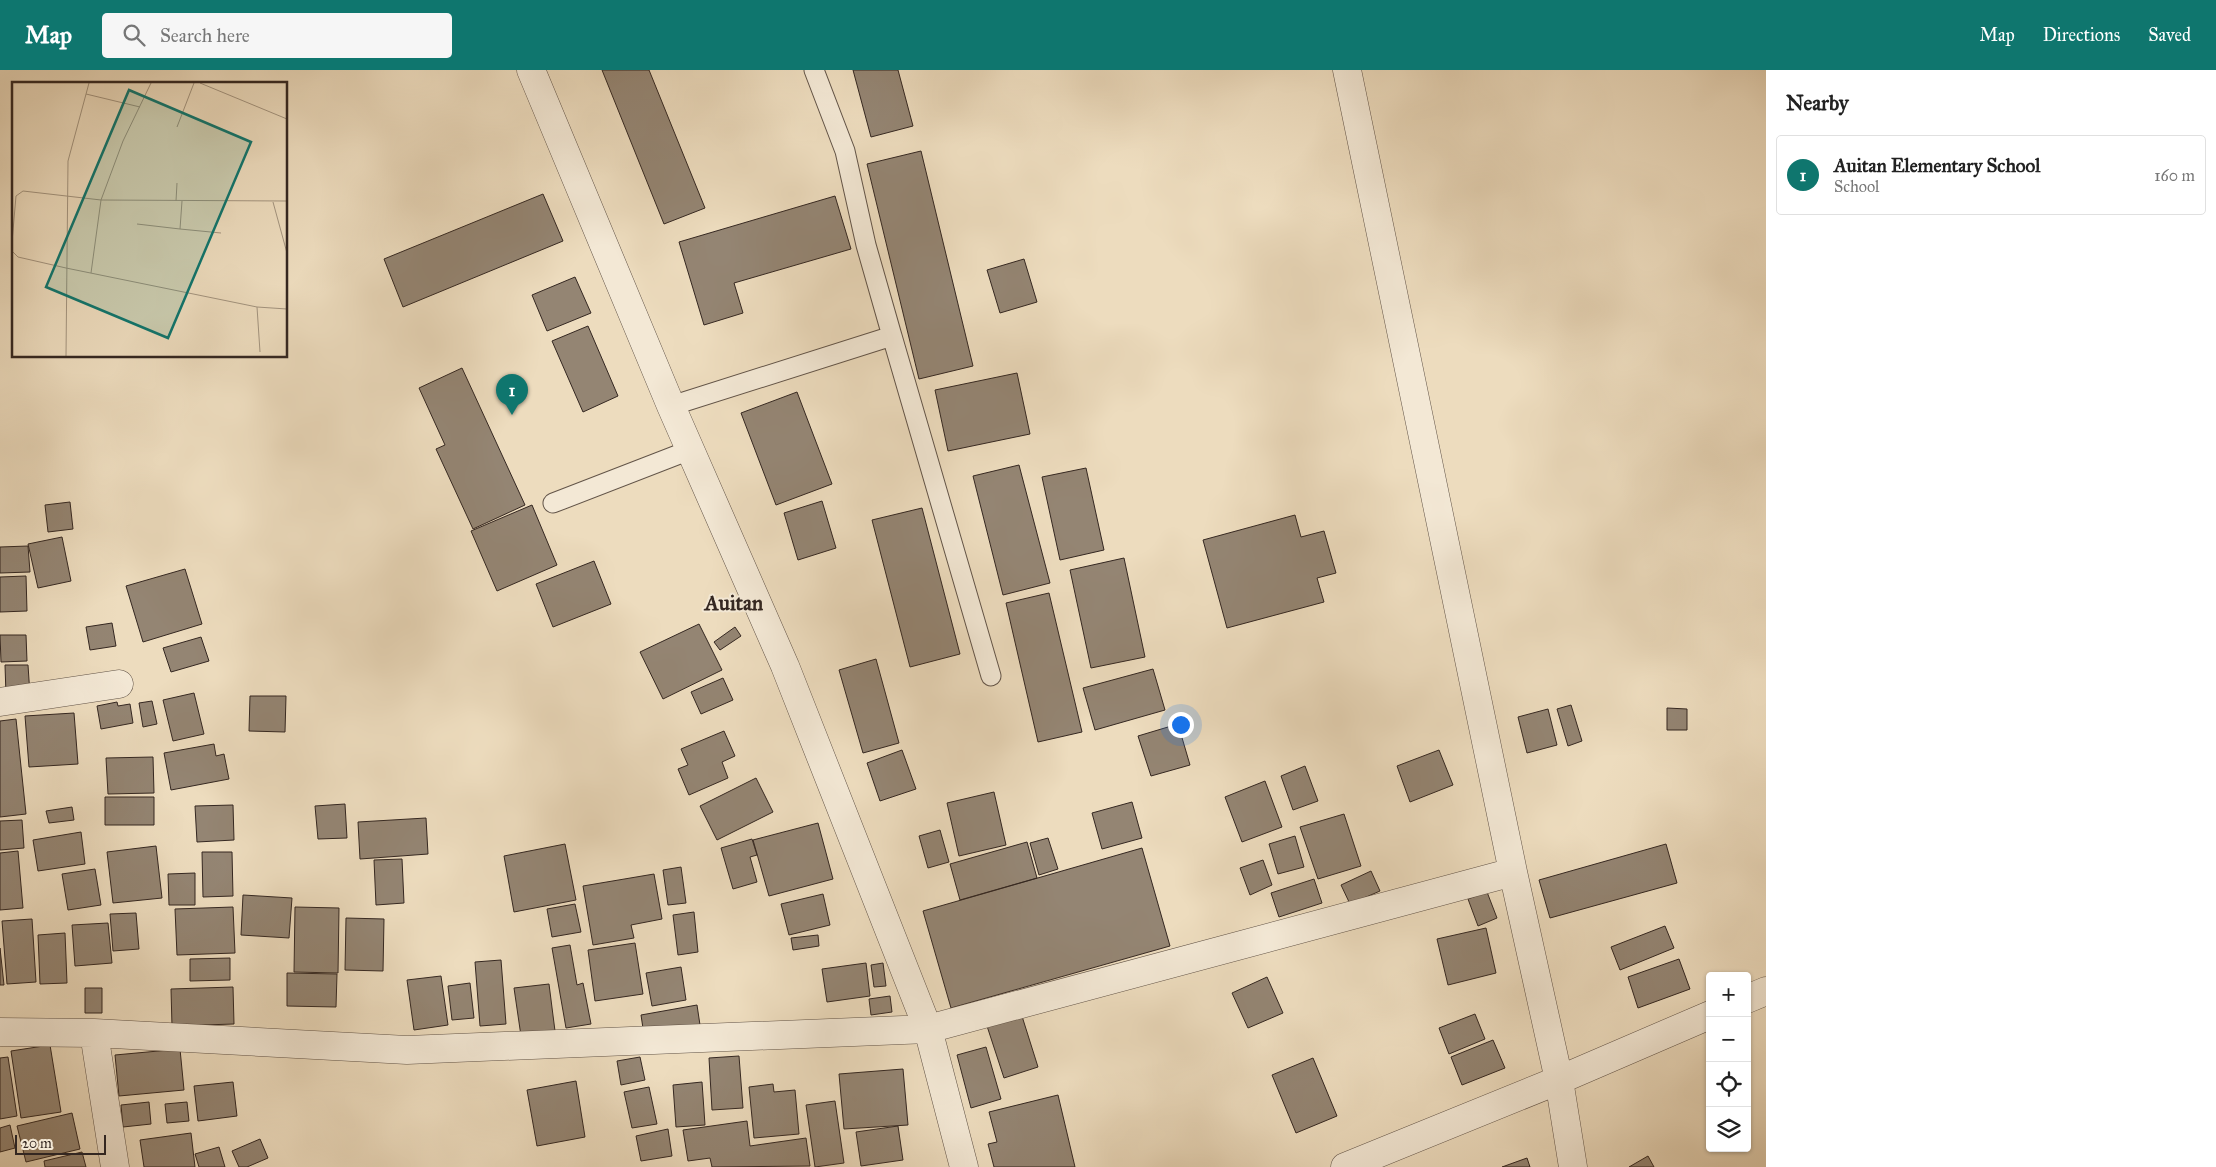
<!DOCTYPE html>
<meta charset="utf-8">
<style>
body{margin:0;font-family:"IM FELL Great Primer",serif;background:#f6f6f6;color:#222}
.controls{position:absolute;right:15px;bottom:15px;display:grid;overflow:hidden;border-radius:5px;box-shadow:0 1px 4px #0004}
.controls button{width:45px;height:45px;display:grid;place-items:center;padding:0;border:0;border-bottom:1px solid #e0e0e0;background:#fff;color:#222;font:25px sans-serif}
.scale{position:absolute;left:15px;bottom:12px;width:91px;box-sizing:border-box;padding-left:5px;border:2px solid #342721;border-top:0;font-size:14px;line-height:18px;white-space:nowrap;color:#342721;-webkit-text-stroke:4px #f3e8d5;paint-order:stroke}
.you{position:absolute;left:1180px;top:654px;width:18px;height:18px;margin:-12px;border:4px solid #fff;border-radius:50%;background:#1a73e8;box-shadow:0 0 0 8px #1a73e833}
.badge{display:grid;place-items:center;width:32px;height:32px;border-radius:50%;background:#0f766e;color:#fff;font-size:16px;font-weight:700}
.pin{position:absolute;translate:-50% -41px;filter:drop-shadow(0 1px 2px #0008)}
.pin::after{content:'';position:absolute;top:26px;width:18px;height:15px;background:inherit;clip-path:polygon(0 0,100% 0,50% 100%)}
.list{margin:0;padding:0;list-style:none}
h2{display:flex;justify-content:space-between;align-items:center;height:65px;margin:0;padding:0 20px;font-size:21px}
h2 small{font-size:16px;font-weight:400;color:#767676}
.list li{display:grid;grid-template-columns:32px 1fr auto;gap:15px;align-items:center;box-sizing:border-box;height:80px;margin:0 10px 10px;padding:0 10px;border:1px solid #e0e0e0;border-radius:5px}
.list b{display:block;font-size:19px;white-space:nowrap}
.list p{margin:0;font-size:16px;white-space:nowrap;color:#767676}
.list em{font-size:16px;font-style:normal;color:#767676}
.icon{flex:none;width:28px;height:28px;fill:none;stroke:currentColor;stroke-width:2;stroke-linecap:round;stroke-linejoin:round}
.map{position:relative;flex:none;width:1766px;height:1097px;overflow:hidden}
header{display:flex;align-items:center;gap:30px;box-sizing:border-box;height:70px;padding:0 25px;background:#0f766e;color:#fff}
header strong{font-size:24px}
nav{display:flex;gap:28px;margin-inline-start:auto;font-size:18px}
.search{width:350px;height:45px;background:#f6f6f6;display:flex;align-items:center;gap:12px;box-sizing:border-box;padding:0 18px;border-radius:5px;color:#767676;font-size:19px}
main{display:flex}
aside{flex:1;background:#fff}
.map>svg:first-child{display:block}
.building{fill:#948573;stroke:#342721}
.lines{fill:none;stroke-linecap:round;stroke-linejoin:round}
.service-casing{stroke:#625448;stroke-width:21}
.minor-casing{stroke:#625448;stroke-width:29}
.service{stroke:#f3e8d5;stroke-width:19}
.minor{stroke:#f3e8d5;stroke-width:28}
.labels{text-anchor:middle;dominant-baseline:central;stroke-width:4;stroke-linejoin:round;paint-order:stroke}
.quarter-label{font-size:21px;font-weight:bold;fill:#342721;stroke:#f3e8d5}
.inset-road{fill:none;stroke:#a3947f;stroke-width:1}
.view{fill:#0f766e;fill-opacity:0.15;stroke:#0f766e;stroke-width:2.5}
.inset-edge{fill:none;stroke:#342721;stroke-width:2.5}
</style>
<header>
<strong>Map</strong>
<div class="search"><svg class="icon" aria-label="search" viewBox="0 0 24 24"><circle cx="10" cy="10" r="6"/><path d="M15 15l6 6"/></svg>Search here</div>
<nav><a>Map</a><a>Directions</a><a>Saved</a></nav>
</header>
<main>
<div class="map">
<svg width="1766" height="1097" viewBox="0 0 1766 1097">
<rect width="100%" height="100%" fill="#eddcbe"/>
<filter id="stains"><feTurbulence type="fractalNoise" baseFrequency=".004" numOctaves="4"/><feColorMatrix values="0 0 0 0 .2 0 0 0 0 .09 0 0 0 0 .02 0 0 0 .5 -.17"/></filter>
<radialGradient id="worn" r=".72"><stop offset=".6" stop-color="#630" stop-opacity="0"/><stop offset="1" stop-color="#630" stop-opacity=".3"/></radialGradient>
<path class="building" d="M602,0H649L705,138L664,154Z
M853,0H898L913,56L871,67Z
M921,81L973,296L919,309L867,94Z
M543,124L563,171L403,237L384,189Z
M835,126L851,179L734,213L743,243L704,255L679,172Z
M1024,189L1037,232L1000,243L987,200Z
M575,207L591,243L547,261L532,225Z
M588,256L618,326L583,342L552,271Z
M462,298L525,435L473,459L436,379L445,375L419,318Z
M1017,303L1030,364L948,381L935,320Z
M797,322L832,414L776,435L741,343Z
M1019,395L1050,513L1003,525L973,406Z
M1086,398L1104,480L1060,490L1042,407Z
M822,431L836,478L798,490L784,443Z
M70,432L73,459L48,462L45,435Z
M532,435L557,495L497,521L471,461Z
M922,438L960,584L910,597L872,450Z
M1295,445L1301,467L1324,461L1336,503L1317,508L1324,532L1227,558L1203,470Z
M62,467L71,511L38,518L28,474Z
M28,476L30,502L0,503V477Z
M1124,488L1145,587L1091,598L1070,500Z
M594,491L611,534L553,557L536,514Z
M185,499L202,554L143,572L126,516Z
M26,506L27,541L0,542V507Z
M1049,523L1082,662L1038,672L1006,533Z
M112,553L116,576L90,580L86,557Z
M699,554L722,600L663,629L640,582Z
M735,557L741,566L720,580L714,572Z
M0,565H26L27,591L1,592Z
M201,567L209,591L171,602L163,578Z
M876,589L899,673L863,683L839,600Z
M5,595H28L30,625H6Z
M1153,599L1165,640L1095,660L1083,618Z
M723,608L733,630L701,644L691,622Z
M194,623L204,664L173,671L163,630Z
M250,626H286L285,662L249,661Z
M152,631L157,654L143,657L139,633Z
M117,632L118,636L130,634L133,653L101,659L97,636Z
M1571,635L1582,671L1568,676L1557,639Z
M1667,638L1687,639V660H1667Z
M1548,639L1557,675L1527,683L1518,647Z
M74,643L78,694L29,697L25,646Z
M16,649L26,744L0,747V651Z
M1178,654L1190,695L1151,706L1138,666Z
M724,661L735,686L722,692L728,708L689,725L678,699L688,695L681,679Z
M214,674L216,686L224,684L229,709L171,720L164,683Z
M902,680L916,719L880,731L867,693Z
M1439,680L1453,715L1410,732L1397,696Z
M153,687L154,723L108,724L106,688Z
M1305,696L1318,731L1293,740L1281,706Z
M756,708L773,742L717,770L700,736Z
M1265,711L1282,757L1242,772L1225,727Z
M994,722L1006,775L959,786L947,733Z
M105,727H154V755H105Z
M1132,732L1142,768L1102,779L1092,743Z
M345,734L347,768L318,769L315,736Z
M233,735L234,770L197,772L195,736Z
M72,737L74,750L49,753L46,741Z
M1344,744L1361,796L1318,809L1300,757Z
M426,748L428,784L360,789L358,752Z
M22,750L24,778L0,780V751Z
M818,753L833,809L769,826L753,770Z
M940,760L949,792L928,798L919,766Z
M81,762L85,794L38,801L33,770Z
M1295,766L1304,797L1278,804L1269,774Z
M1048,768L1058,799L1039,805L1030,773Z
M752,769L757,785L750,787L757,812L733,819L721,778Z
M1027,772L1037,808L960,830L950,794Z
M565,774L576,830L514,842L504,786Z
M1666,774L1677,813L1550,848L1539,810Z
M156,776L162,828L113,833L107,782Z
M1142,778L1170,876L951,938L923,841Z
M18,781L23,838L0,840V783Z
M202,782H232L233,826L203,827Z
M402,789L404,833L376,835L374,790Z
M1263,790L1272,815L1250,825L1240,798Z
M681,797L686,833L668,835L663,800Z
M95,799L101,835L68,840L62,804Z
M1371,801L1380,821L1350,834L1341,815Z
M195,803V835H169L168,804Z
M654,804L662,849L631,855L634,868L593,875L583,816Z
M1314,809L1322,833L1279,847L1271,823Z
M1487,822L1497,848L1478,856L1468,829Z
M823,824L830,855L789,865L781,834Z
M243,825L292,828L289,868L241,865Z
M575,834L581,862L552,867L547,839Z
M233,837L235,883L177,885L175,839Z
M295,837L339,838L338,903L294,902Z
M694,842L698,882L678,885L673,845Z
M136,843L139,879L113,881L110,844Z
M346,848L384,849L383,901L345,900Z
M32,849L36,912L7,914L2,851Z
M108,853L112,893L75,896L72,855Z
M1665,856L1674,878L1620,900L1611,877Z
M1486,858L1496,903L1448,915L1437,869Z
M65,863L67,913L40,914L38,865Z
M818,865L819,876L793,880L791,868Z
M635,873L643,924L595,931L588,880Z
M570,875L577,915L583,913L591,954L566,958L552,878Z
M0,878L4,915H0Z
M230,888V910L190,911V889Z
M1679,889L1690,919L1638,938L1628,907Z
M501,890L506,954L480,956L475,892Z
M866,893L870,926L827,932L822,899Z
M883,893L886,916L874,917L871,895Z
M681,897L686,930L652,936L646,903Z
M287,903L337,904L336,937L287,936Z
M441,906L448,955L414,960L407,910Z
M1267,907L1283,943L1248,958L1232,923Z
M470,913L474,948L452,950L448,916Z
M549,914L555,961L521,966L514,918Z
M233,917L234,954L172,956L171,919Z
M85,918H102V943H85Z
M890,926L892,942L871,945L869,929Z
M697,935L700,955L644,965L641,945Z
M1021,943L1038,997L1004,1008L986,953Z
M1475,944L1485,969L1449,984L1439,958Z
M1493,970L1505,998L1462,1015L1451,987Z
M50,975L61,1042L21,1048L11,981Z
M986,977L1001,1029L971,1038L957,985Z
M180,979L184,1020L119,1026L115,985Z
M739,986L743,1038L712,1040L709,988Z
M8,987L17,1046L0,1049V988Z
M640,987L645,1010L621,1015L617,991Z
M1313,988L1337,1046L1296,1063L1272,1005Z
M903,999L908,1055L844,1059L839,1004Z
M576,1011L585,1067L537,1076L527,1020Z
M233,1012L237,1046L198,1051L194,1016Z
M702,1012L705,1055L676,1057L673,1015Z
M773,1014L774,1022L795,1020L799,1064L754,1068L749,1017Z
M649,1017L657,1054L632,1058L624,1022Z
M1058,1025L1075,1097H994L988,1074L997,1072L989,1042Z
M835,1031L844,1093L815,1097L806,1035Z
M149,1032L151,1054L123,1057L121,1035Z
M187,1032L189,1051L167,1053L165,1034Z
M72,1043L80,1079L26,1092L17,1056Z
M747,1051L750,1076L806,1068L810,1096L712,1097L710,1088L688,1091L683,1060Z
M10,1055L15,1078L0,1082V1058Z
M898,1056L903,1090L861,1096L856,1062Z
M668,1059L672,1086L641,1091L636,1066Z
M191,1063L195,1097H144L140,1070Z
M260,1069L268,1088L247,1097H239L232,1081Z
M219,1077L225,1097H199L195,1084Z
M82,1082L86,1097H45L44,1091Z
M1648,1086L1654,1097H1629Z
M1527,1088L1530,1097H1502Z"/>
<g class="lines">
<g class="service-casing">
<path id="service" d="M814,0L845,81L866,175L892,266
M671,336L892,266L991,606
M553,433L690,380"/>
</g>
<g class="minor-casing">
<path id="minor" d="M531,0L671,336L785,596L928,959L964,1097
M1347,0L1513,802L1559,1010L1573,1097
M0,632L119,614
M1747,929L1766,921
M0,962L94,963L407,980L928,959L1513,802
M94,963L115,1097
M1345,1097L1559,1010L1710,945"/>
</g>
<use href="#service" class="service"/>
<use href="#minor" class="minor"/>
</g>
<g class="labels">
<g class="quarter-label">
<text x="734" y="533">Auitan</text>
</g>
</g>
<g transform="translate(12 12)">
<rect width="275" height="275" fill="#eddcbe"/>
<path class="inset-road" d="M188,1L275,37M74,12L128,25M165,45L182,1M164,119L165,101M261,120L275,171M125,142L168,147L170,119M168,147L209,151M0,160L4,114L11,109L89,118L275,119M0,169L6,175L54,186L245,225L275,227M79,191L89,118L111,59L139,1M245,225L248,270M54,274L56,79L77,1"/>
<path class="view" d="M117,8L239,60L156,256L34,205Z"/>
<rect width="275" height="275" class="inset-edge"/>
</g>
<rect width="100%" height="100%" filter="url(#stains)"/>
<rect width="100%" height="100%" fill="url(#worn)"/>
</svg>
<div class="controls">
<button>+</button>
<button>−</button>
<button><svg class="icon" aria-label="locate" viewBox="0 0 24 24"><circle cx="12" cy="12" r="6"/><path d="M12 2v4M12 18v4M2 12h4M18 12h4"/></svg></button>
<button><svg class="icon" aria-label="layers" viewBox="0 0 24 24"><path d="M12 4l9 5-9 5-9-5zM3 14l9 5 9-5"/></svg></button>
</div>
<div class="scale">20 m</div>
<div class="you"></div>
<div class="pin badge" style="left:512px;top:345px">1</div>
</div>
<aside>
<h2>Nearby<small></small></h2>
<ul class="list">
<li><span class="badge">1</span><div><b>Auitan Elementary School</b><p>School</p></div><em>160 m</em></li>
</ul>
</aside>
</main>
